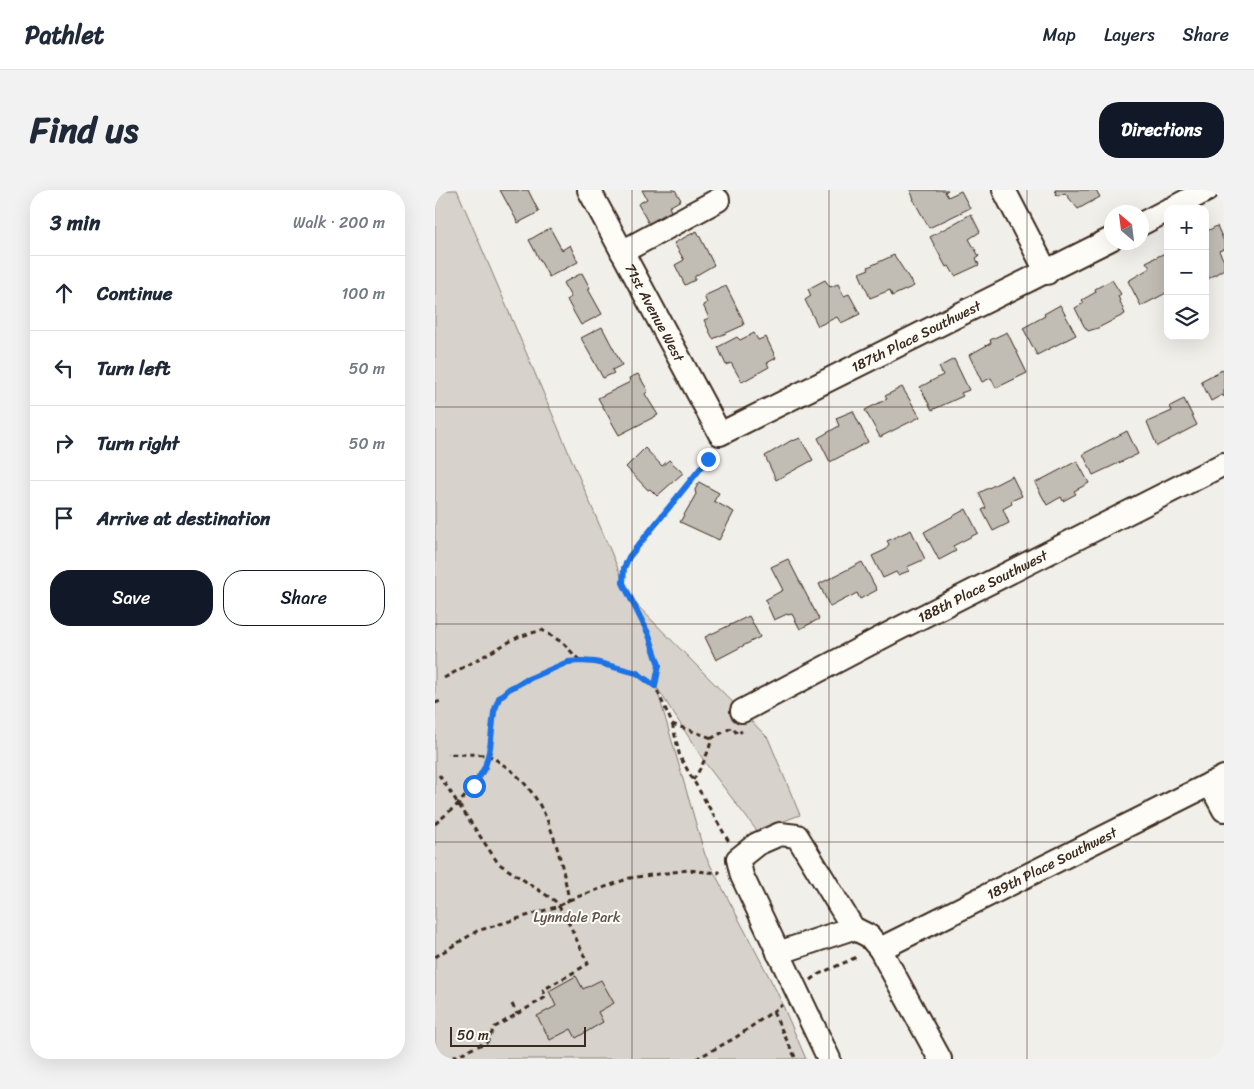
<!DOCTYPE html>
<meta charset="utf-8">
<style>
body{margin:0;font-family:Sriracha,sans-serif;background:#f2f2f3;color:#1f2937}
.controls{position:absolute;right:15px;top:15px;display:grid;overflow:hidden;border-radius:10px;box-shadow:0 5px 20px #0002}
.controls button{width:45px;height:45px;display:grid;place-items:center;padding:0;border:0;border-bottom:1px solid #e0e1e3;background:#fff;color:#1f2937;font:25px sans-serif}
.compass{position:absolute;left:669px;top:15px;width:45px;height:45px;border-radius:50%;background:#fff;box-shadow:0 5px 20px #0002;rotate:332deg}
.scale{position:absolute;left:15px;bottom:12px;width:136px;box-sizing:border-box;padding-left:5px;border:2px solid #3b2a1e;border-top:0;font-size:14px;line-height:18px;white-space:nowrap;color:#3b2a1e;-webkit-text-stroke:4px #fdfcf7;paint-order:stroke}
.stop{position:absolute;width:15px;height:15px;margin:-11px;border:4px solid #1a73e8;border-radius:50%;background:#fff}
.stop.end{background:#1a73e8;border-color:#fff;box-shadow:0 1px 5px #0008}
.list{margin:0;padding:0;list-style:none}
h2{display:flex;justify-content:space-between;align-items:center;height:65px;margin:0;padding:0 20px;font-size:21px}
h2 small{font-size:16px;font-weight:400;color:#747a83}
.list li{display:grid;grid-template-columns:32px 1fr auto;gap:15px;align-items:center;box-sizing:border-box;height:75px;padding:0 20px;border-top:1px solid #e0e1e3}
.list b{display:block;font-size:19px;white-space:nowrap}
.list em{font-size:16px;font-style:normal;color:#747a83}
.actions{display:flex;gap:10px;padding:15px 20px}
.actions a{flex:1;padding:11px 0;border:1px solid #111827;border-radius:20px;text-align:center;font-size:18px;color:#111827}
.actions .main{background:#111827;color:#fff}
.icon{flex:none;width:28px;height:28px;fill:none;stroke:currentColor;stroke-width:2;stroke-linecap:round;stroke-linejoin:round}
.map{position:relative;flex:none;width:789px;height:869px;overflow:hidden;border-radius:20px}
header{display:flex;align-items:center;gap:30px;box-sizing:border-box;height:70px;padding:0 25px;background:#fff;border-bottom:1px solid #e0e1e3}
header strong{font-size:24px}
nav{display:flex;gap:28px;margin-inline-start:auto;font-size:18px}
.intro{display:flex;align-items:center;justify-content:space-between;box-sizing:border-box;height:120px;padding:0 30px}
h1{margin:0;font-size:35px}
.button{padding:12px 22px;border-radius:20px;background:#111827;color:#fff;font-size:18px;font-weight:700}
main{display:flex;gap:30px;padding:0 30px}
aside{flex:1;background:#fff;border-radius:20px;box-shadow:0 5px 20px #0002}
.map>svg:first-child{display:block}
.green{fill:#d7d2cc;stroke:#897e75}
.building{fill:#c1bcb4;stroke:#3b2a1e}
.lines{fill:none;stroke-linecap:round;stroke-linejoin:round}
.minor-casing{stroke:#3b2a1e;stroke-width:26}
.path{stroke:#3b2a1e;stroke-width:3;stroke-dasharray:5 4;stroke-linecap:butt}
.minor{stroke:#fdfcf7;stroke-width:22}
.route{stroke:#1a73e8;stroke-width:6}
.grid{fill:none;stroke:#3b2a1e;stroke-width:1;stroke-opacity:0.55}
.labels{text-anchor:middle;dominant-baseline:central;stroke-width:4;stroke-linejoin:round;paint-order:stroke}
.street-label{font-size:14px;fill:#3b2a1e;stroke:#fdfcf7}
.park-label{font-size:14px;fill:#62544a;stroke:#fdfcf7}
</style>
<header>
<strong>Pathlet</strong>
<nav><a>Map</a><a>Layers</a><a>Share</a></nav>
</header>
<div class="intro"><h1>Find us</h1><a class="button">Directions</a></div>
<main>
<aside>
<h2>3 min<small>Walk · 200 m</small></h2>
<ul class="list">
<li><svg class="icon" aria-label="ahead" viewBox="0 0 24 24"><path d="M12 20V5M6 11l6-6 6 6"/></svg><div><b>Continue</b></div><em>100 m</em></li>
<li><svg class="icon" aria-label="left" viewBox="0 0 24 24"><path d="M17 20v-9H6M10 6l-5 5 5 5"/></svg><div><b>Turn left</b></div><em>50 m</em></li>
<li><svg class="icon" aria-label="right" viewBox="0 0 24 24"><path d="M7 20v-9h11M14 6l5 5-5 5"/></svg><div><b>Turn right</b></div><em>50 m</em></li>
<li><svg class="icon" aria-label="arrive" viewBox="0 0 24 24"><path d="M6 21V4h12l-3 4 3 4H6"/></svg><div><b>Arrive at destination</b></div></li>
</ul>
<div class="actions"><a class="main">Save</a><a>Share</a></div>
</aside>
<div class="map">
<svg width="789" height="869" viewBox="0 0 789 869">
<rect width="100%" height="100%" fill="#f1efea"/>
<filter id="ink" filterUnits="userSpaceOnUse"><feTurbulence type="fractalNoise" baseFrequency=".02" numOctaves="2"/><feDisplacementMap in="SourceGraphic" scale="10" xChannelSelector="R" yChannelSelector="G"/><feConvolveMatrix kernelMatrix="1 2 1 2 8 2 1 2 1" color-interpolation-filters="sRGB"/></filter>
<g filter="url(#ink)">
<path class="green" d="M0,0H22L196,409L333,548L365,625L322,641L271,574L221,496L270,665L342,802L371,869H0Z"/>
<path class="building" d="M65,0H93L104,22L83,33Z
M207,0H240L246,10L234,17L237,23L214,34L203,14L212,9Z
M475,0H513L510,2L513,7L526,1L535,18L494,38L478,9H479Z
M620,0H661L665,7L643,19L630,3L622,6Z
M536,24L545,42L534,49L544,66L541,68L544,75L520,86L514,76L511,77L495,47Z
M782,36L789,51V59L784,61L789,71V79L770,91V42Z
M115,38L127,60L135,55L143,72L114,87L94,50Z
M262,41L279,75L260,86V90L250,95L240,75L249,70L239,53Z
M730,63L733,68V102L706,116L693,91L715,78L711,72Z
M459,65L479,96L457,106L455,100L435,108L424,83L434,79L433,77Z
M147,83L155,98L153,99L167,124L146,135L132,110L136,107L128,93Z
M390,90L395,97L403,94L409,106L414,104L425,124L406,133L402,127L383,136L370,110L376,106L373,99Z
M677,90L686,104L683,106L690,124L663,138L653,141L649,136L640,118L649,113L647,110L661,102L660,99Z
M291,96L307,128L309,135L278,149L269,130L274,128L268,115L272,113L269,106Z
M625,115L641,145L602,165L588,138L610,126L609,124Z
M167,137L187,175L177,180L179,183L168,188L146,148Z
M572,142L592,183L561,198L556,188L547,192L534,165L556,153L555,150Z
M319,143L323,150L331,147L341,168L332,173L334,177L307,192L296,173L291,175L283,157L302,147L305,150Z
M519,169L534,200L526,203L528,206L497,220L485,197L508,185L504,177Z
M789,179V207L787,205L776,211L766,191Z
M203,184L213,201L210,204L223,225L184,245L163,208L195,192L194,188Z
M467,197L485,227L445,247L430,220L452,209L450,206Z
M749,209L762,235L722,256L712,232L737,221L735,216Z
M418,221L433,252L395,272L383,248L404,236L401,228Z
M692,241L703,264L658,285L648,264Z
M365,248L378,270L341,290L330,266L357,250L358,251Z
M210,258L227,276L234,270L248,283L222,306L215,299L213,300L191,277Z
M642,271L654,293L639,301L641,304L628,311L626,307L612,315L600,293Z
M577,286L587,306L576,311L577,314L568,319L574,333L558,341L547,320L551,318L544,303Z
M264,292L284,303L279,311L299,322L284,350L245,332L261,304L260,300Z
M531,319L543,343L518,356L521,361L504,370L489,342Z
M476,340L490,369L472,377L474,381L463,385L461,382L448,388L437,366L450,360L454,354L452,351Z
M353,369L384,429L365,439L357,424L353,425L352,424L339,430L330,410L348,400L336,377Z
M427,372L442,400L425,409L422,403L395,417L384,394Z
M314,426L325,447L281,470L270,447Z
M141,786L148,799L166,790L179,813L163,822L168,832L141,848L136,839L115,850L102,826L121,816L114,801Z"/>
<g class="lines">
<g class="minor-casing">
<g id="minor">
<path id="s1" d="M154,0L285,244L676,49"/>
<path d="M569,0L612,83"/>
<path d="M736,19L772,0"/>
<path d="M706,34L733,20"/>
<path d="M187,62L283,10"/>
<path id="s2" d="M307,521L461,440L789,274"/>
<path d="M775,594L789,620"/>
<path id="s3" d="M445,759L789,587"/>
<path d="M343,763L418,738"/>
<path d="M394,869L307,686L303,669L322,654L345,644L362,646L418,738L434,746L445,759L505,869"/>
</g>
</g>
<path class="path" d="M9,488L83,447L107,440L128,453L145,471
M220,496L224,475L214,445L188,393L189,378L194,367L273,269L278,260
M0,513L6,511
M237,534L277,548
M4,585L63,673L120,711L131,727L153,774L108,800L111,807L60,837L52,852L14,869
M258,590C267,577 273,564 277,548L298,537L302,544L307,541
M0,634L23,614L39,596L50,577L55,558L59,523L64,508L74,499L91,490L133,472L145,471L159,472L202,483L220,496L237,533L245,567L294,652
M134,710L195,688L253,680L283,683L285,681
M0,767L42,741L124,716L134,710C125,662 112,602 67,574C63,571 58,567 54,566C45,563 22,565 12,564
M376,790L384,784L424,766
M77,814L82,824
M338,822L361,869
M0,865L2,869
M261,869L300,848L347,815"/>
<use href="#minor" class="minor"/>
</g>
</g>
<g class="lines" filter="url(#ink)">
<path class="route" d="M39,596L50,577L55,558L59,522L64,508L74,499L91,490L133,472L145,471L160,472L202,483L220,496L224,475L214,445L188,393L189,378L194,367L273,269"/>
</g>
<path class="grid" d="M197,0V869M394,0V869M592,0V869M0,217H789M0,434H789M0,652H789"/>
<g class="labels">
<g class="street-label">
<text stroke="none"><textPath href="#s1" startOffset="139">71st Avenue West</textPath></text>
<text stroke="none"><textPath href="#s1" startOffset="496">187th Place Southwest</textPath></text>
<text stroke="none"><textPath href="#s2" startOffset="271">188th Place Southwest</textPath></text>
<text stroke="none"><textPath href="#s3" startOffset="192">189th Place Southwest</textPath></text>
</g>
<g class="park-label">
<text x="142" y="727">Lynndale Park</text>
</g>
</g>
</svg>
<div class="controls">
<button>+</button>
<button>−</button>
<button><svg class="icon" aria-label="layers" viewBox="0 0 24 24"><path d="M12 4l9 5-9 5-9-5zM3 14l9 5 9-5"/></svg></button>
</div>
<svg class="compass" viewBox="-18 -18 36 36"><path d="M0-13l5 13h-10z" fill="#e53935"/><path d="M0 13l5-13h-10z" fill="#747a83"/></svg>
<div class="scale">50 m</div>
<div class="stop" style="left:39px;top:596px"></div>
<div class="stop end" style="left:273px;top:269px"></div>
</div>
</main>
